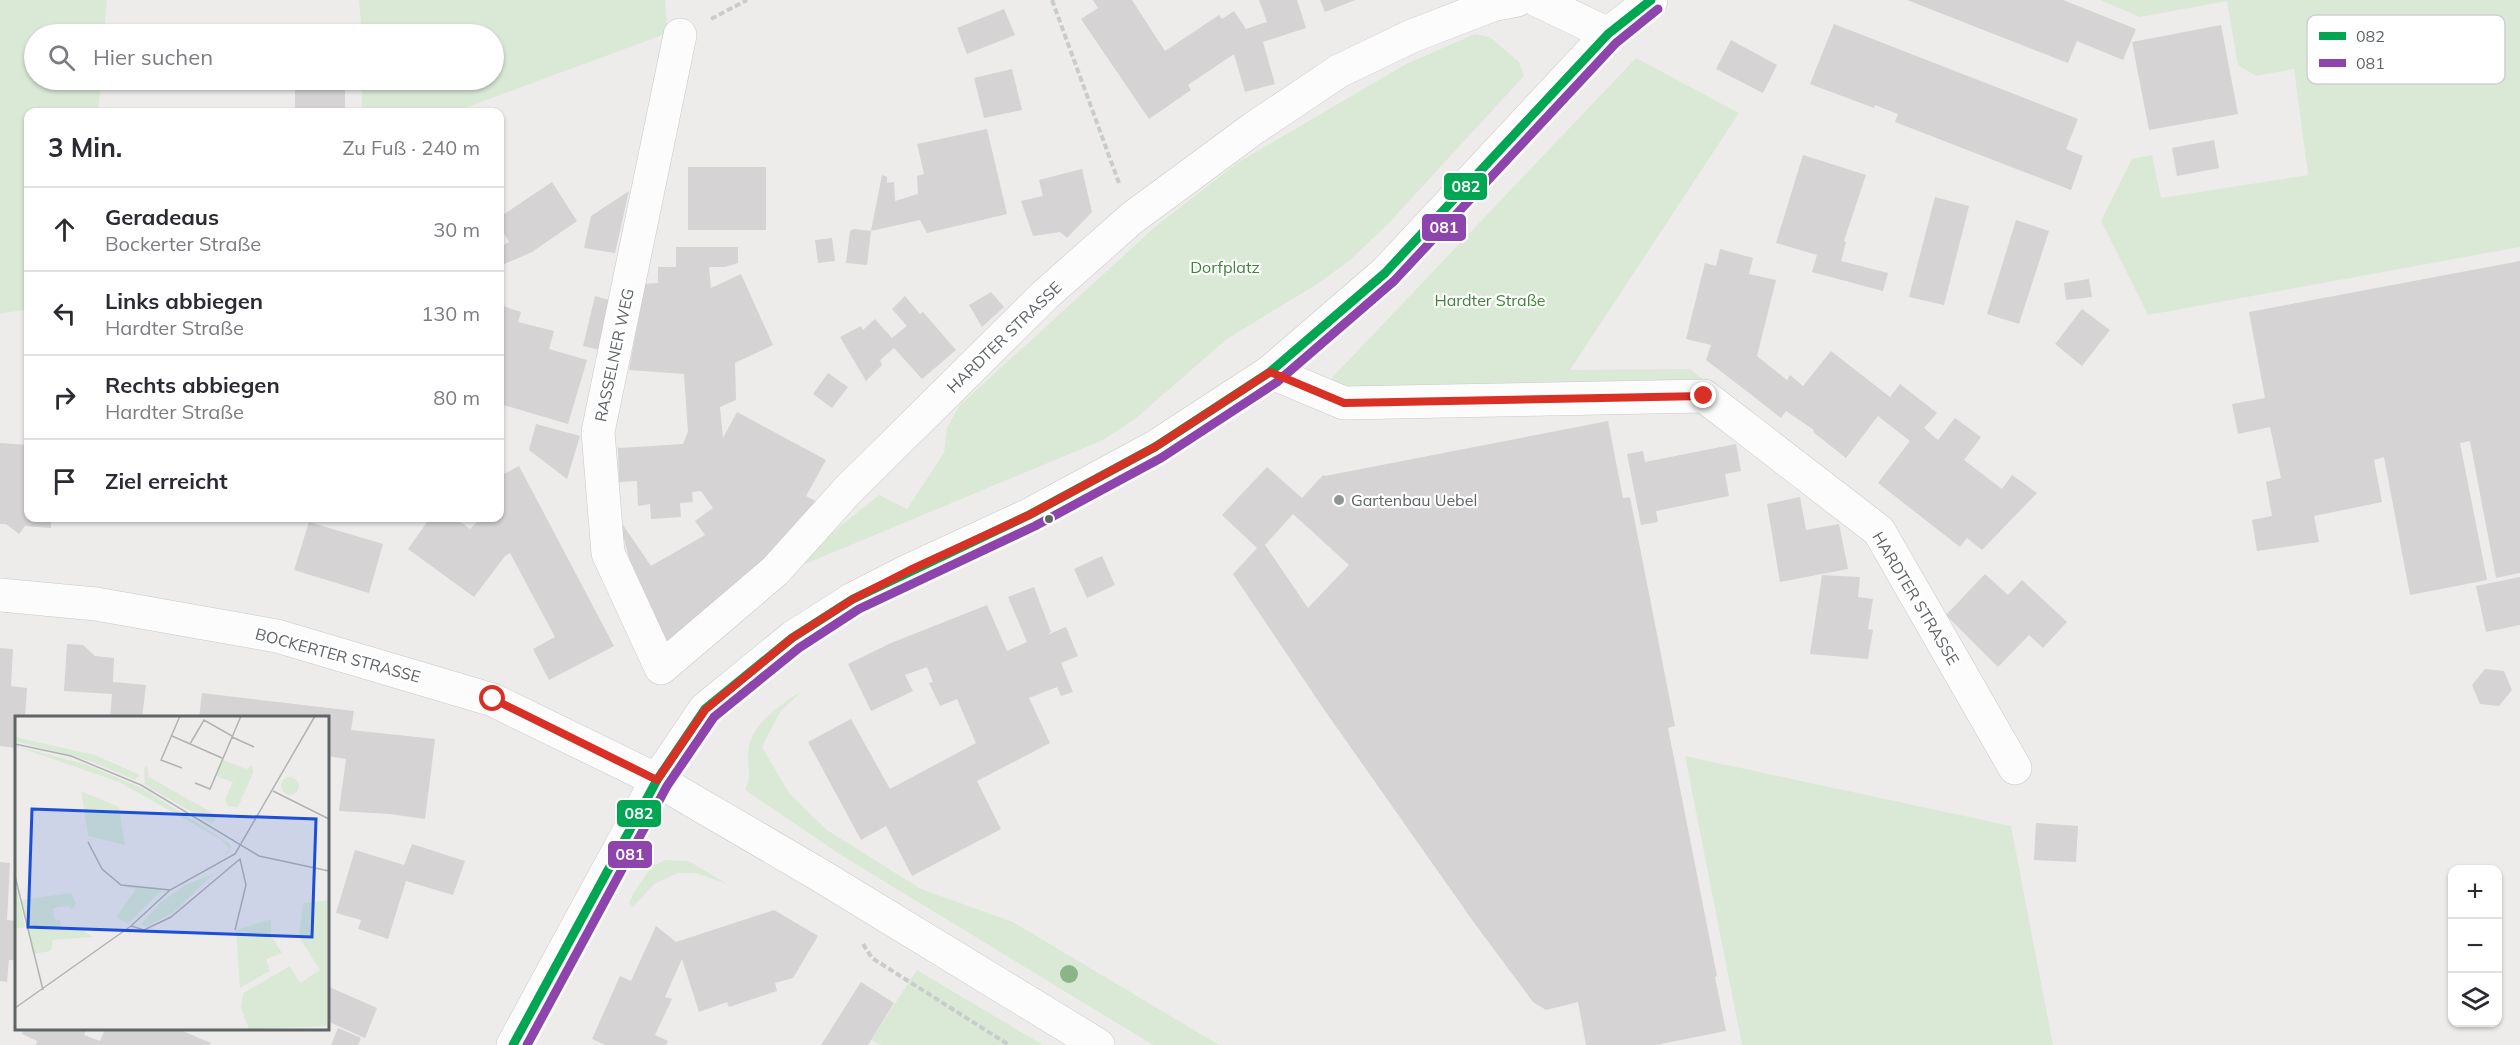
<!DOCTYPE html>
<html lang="de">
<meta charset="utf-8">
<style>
body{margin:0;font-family:Mulish,sans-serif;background:#f2f2f3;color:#2b2b33}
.controls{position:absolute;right:18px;bottom:18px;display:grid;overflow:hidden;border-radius:12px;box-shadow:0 2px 4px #0004}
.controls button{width:54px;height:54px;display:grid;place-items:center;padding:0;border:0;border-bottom:2px solid #e1e1e2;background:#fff;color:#2b2b33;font:30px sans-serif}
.stop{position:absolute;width:18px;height:18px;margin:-14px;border:4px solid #d93025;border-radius:50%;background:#fff}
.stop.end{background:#d93025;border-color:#fff;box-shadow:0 2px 6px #0008}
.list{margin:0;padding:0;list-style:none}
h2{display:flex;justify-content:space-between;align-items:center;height:78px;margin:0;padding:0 24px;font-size:26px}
h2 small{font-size:20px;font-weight:400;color:#7c7c81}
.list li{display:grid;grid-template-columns:39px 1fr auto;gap:18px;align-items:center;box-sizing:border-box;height:84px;padding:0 24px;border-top:2px solid #e1e1e2}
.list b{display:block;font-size:22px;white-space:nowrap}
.list p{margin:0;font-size:20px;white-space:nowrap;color:#7c7c81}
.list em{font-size:20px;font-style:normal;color:#7c7c81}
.icon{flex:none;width:33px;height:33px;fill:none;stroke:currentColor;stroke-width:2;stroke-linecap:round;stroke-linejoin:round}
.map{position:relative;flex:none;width:2520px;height:1045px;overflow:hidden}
.search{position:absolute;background:#fff;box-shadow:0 2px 4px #0004;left:24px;top:24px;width:480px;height:66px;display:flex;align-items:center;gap:15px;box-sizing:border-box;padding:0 21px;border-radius:33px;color:#7c7c81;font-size:22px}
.panel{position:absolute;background:#fff;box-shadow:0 2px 4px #0004;left:24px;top:108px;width:480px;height:414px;border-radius:12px}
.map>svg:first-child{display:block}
.green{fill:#dae9d6}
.building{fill:#d5d3d3;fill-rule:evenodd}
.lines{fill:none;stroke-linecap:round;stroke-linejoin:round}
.street-casing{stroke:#c9c9c9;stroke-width:34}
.secondary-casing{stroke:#c8c9c9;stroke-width:34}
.path{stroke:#c8cccb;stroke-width:4;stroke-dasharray:6 3;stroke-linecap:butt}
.street{stroke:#fcfcfc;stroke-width:33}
.secondary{stroke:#fcfcfc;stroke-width:33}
.bus-1-casing{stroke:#fff;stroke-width:14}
.bus-2-casing{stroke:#fff;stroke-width:14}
.bus-1{stroke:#00a651;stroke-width:9}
.bus-2{stroke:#8e44ad;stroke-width:9}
.tree{fill:#8db388}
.route{stroke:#d93025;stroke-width:8}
.poi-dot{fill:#919495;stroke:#fff;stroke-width:2}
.bus-dot{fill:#5f6467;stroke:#fff;stroke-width:2}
.labels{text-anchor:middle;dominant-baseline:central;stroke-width:4.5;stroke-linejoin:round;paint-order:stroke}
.park-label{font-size:16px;fill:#3e8538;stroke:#fff}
.street-label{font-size:16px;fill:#5f6467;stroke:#fff}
.poi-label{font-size:16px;fill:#5f6467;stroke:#fff;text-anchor:start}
.inset-road{fill:none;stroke:#b1b2b2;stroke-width:1.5}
.view{fill:#1d4ed8;fill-opacity:0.15;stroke:#1d4ed8;stroke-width:3}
.inset-edge{fill:none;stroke:#5f6467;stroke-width:3}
.key{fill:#fff;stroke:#cfd0d1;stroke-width:1.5}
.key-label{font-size:16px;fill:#5f6467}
.line-badge{stroke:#fff;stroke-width:2}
.badge-label{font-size:16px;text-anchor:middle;font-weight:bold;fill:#fff}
</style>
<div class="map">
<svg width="2520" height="1045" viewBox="0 0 2520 1045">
<rect width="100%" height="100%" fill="#eeecea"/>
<path class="green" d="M0,0H107L104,34H34V80H101L98,112H28V309L0,314Z
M359,0H665L668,33L454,112H362V80H494V34H362Z
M2100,0H2520V247L2148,315L2101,221L2132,159L2152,155L2161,198L2308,175L2294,69L2256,76L2238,65L2227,1L2140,17Z
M1475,34L1490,37L1519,62L1524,76L1387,225L1349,261L1319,283L1227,339L1135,419L1103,440L781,574L879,495L907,509L944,453L947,428L959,406L1156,226L1237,163L1406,64Z
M1636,58L1739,113L1570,370L1690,369L1710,385L1354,392L1327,383Z
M801,692L780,712L762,747L789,793L827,830L921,889L1013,922L1219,1045H1153L844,857L745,790C753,772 747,772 748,754C748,727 780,704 801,692Z
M1685,756L2011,826L2053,1045H1742Z
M666,860L689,861L727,884L696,873H678L654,884L633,907L629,903L634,892L652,866Z
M917,970L1043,1045H881L871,1040Z"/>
<path class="building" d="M1093,0H1132L1165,51L1219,15L1222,19L1234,11L1246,29L1267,22L1259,0H1297L1306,28L1263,42L1275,84L1245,92L1234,54L1188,85L1191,90L1149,119L1081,19L1098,8Z
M1320,0H1355L1325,12Z
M1907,0H2063L2136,29L2123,60L2077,41L2068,63Z
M1004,9L1015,35L967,54L957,28Z
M1834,24L2078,119L2066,149L2083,156L2071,190L1895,122L1898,114L1875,105L1874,108L1810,84Z
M2221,25L2238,114L2149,130L2132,42Z
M1731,40L1777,65L1763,93L1716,69Z
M1012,69L1022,110L984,118L974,78Z
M295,80H345V112H295Z
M987,129L1007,214L927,233L920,220L871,231L882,175L887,177V183L894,182L895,201L918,194L917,176L924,174L917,144Z
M2214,140L2219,168L2177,176L2172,148Z
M1803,155L1866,175L1844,241L1846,242L1841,261L1888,273L1883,291L1812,272L1817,255L1776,243Z
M688,167H766V230H688Z
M1082,169L1092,212L1067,238L1060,232L1033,236L1021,201L1043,196L1039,180Z
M552,182L577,221L532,252L500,266V247L509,242L500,227V217Z
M629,191L615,253L584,248L591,216Z
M1935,197L1969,206L1944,305L1909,297Z
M2016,220L2049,231L2019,324L1987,314Z
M854,229L871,231L867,265L846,263L850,231Z
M832,238L835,261L818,263L815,240Z
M676,247H738V263L725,267H709L711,288L741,274L773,345L735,363L736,400L720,407L723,438L737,412L826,460L806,496L821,504L773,560L668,643L632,569L621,528L623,525L651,566L705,535L695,521L713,508L701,491L692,492L693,502L680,503L681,517L651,519L650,504L638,506L637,481L619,482L618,450V447L620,448L683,444L688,432L684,374L629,370L645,284L658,283V267H676Z
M1720,249L1753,258L1749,274L1776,280L1757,356L1787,380L1790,375L1803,386L1831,351L1890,397L1900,384L1937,413L1924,428L1938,440L1955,418L1981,437L1964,460L2002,489L2012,475L2037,493L1982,550L1967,538L1960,547L1878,483L1910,441L1878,416L1846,458L1813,432L1814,430L1786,411L1781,418L1753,396L1706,360L1711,345L1686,339L1705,263L1716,266Z
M2520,261V573L2496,578L2470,441L2460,443L2487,580L2410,595L2384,457L2374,460L2382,502L2314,516L2319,542L2257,551L2252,520L2272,516L2266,482L2281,478L2270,427L2238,434L2232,404L2265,398L2249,312Z
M2089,279L2092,297L2066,300L2064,283Z
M991,292L1004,307L982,327L969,305Z
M595,296L613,301L600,350L583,346Z
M905,296L920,314L923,312L956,350L922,379L894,348L880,360L882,365L866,381L840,337L861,326L863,330L875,319L892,338L907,326L892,309Z
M500,305L521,312L518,322L554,331L549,349L587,360L568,424L500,404Z
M2082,309L2110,330L2082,366L2055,344Z
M828,373L848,387L832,408L813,394Z
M1608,421L1623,498L1630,497L1675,726L1668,728L1717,976L1715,977L1726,1031L1656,1045H1586L1578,1002L1546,1010L1533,1002L1475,924L1323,708L1233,574L1257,548L1222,515L1267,467L1302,498L1323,475L1325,476ZM1293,514L1349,565L1308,608L1265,545Z
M536,424L580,436L567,479L529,450Z
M0,443L28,445V518H51V528L25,526L19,534L6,524H0Z
M1736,444L1741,471L1725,474L1729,496L1656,511L1658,522L1641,525L1627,454L1643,451L1645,462Z
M519,466L614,646L549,680L533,649L555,637L510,553L505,556L474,597L408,549L430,518H455L470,529L481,518H500V476Z
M1800,497L1806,530L1839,524L1848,569L1780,582L1767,504Z
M309,522L383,544L369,593L294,570Z
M1102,556L1115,585L1087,598L1074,569Z
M1985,574L2008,595L2022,580L2067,622L2043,648L2029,635L1998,667L1946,615Z
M1822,575L1860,577L1858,597L1873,599L1868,629L1873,630L1868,659L1810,654Z
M2520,577V625L2486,632L2476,586Z
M1034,587L1051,632L1047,635L1066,627L1078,656L1061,663L1073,692L1061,696L1057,687L1029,698L1050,743L977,781L1001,829L912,876L886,826L861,840L808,742L851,719L890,789L976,743L957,699L940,706L929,683L933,682L927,667L905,675L913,691L871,711L848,664L891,643L987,605L1007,651L1027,642L1008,597Z
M67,644L83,645L95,656L114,658L113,682L146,685L142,718H110L112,694L64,691Z
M0,648L13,649L11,686L27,688L25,718H16V748L0,746Z
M2485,669L2504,671L2512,690L2499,706L2480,704L2472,685Z
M202,693L354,711L351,730L435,739L425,819L390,814L339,811L346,759L327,756V718H199Z
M2036,823L2078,826L2076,862L2034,860Z
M412,844L465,861L453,895L406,881L388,939L358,929L361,920L336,913L355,850L404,865Z
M0,862L10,863L7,920L16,921L14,960H9L7,982L0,981Z
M774,910L818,936L793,978L775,983L777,991L729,1007L727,1002L699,1012L682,959L665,997L672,999L655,1035L668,1041L666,1045H605L592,1039L620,976L631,981L656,926L676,942Z
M861,982L894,1003L868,1045H821Z
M327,986L377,1008L365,1038L327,1021Z
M338,1028L361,1038L358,1045H331Z
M24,1029H87L84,1035L100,1041L105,1029H178L211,1043L210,1045H36L37,1041L22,1034Z"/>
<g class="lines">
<g class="street-casing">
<path id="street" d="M1537,0L1608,34
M680,35L598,432L608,553L661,668L775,571L847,491L1045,295L1132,218L1254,128L1339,71L1412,36L1492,5L1517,0
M1270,372L1344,403L1704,396L1879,531L2015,768"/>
</g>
<g class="secondary-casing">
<path id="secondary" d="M0,595L96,604L277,636L493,700L657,780L818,874L1098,1045
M513,1045L657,780L705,709L792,638L853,599L910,570L1029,515L1155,447L1270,372L1385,273L1608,34L1651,0"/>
</g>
<path class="path" d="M1052,0L1119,183
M711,19L747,0
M863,944L872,958L1009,1045"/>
<use href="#street" class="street"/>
<use href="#secondary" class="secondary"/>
<g class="bus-1-casing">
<path id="bus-1" d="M513,1045L657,780L705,709L792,638L853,599L1029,515L1155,447L1270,372L1385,273L1608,34L1651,0"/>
</g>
<g class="bus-2-casing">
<path id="bus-2" d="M527,1045L667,786L714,717L799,648L859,609L1035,526L1161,458L1277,382L1394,281L1616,43L1658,9"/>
</g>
<use href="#bus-1" class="bus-1"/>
<use href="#bus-2" class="bus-2"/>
</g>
<circle class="tree" cx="1069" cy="974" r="9"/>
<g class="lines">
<path class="route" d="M493,699L657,780L705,710L792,638L853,599L910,570L1029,515L1155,447L1270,372L1344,403L1704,396"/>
</g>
<circle class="poi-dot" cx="1339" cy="500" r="6"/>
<circle class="bus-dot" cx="1049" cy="519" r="5"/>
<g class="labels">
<g class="park-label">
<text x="1225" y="267">Dorfplatz</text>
<text x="1490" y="300">Hardter Straße</text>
</g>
<g class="street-label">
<text transform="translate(1004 337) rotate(-44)">HARDTER STRASSE</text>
<text transform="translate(614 355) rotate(-78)">RASSELNER WEG</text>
<text transform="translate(1916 598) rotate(59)">HARDTER STRASSE</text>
<text transform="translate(338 655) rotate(15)">BOCKERTER STRASSE</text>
</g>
<g class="poi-label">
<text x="1351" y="500">Gartenbau Uebel</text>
</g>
</g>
<g transform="translate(15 716)">
<rect width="314" height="314" fill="#eeecea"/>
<path d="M0,21L80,39L125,59L120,64L75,45L0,25ZM0,30L70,48L127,72L205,121L216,129L215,134L211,139H209L214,133L207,124L104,66ZM208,44L232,53L236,49L239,55L223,91L213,90L210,84L219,62L217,66L201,60ZM132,50L134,61L203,100L197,108L130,69L129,52ZM266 70a9 9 0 1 1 18 0a9 9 0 1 1-18 0ZM66,75L104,91L110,129L73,120ZM211,153L196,160L158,197L131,211L126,208L146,186L170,169ZM0,167L10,211L0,213ZM106,170L149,172L113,208L101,201L121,173ZM56,177L61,187L57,194L54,190L38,192L39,203L45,204L46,212H64L78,221L38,224L36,235L18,238L6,184ZM313,184V310L234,313L226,292L228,277L275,250L285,267L305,254L284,221L288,187ZM256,203V220L267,237L251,243L255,255L225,272L221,214Z" fill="#dae9d6"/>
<path class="inset-road" d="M165,0L146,44L167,52M157,20L207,42M217,21L239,31M0,28L56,40L126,69L244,140L314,155M175,28L189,4L217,20M180,67L195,73L226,0M258,75L314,103M73,126L87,153L106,169L155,174M0,160L28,274M116,210L129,214L156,201L225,143L231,169L220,214M0,292L116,210L155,174L220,138L300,0"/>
<path class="view" d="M17,93L301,103L297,221L13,211Z"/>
<rect width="314" height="314" class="inset-edge"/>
</g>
<rect x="2307" y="15" width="198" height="69" rx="9" class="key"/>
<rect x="2319" y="32" width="27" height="8" fill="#00a651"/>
<rect x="2319" y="59" width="27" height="8" fill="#8e44ad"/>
<g class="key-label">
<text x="2356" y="42">082</text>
<text x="2356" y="69">081</text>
</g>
<g class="line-badge">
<rect x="1443" y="172" width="45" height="29" rx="6" fill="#00a651"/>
<rect x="1421" y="213" width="46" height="29" rx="6" fill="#8e44ad"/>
<rect x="616" y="799" width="46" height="29" rx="6" fill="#00a651"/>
<rect x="607" y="840" width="46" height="29" rx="6" fill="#8e44ad"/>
</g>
<g class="badge-label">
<text x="1466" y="192">082</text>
<text x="1444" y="233">081</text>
<text x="639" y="819">082</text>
<text x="630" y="860">081</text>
</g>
</svg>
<div class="controls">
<button>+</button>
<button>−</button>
<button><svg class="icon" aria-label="layers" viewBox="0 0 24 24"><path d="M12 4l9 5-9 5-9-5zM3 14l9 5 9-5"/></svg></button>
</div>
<div class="stop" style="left:493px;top:699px"></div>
<div class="stop end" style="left:1704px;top:396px"></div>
<div class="search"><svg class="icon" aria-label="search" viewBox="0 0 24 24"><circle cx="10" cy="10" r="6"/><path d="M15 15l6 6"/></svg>Hier suchen</div>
<section class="panel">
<h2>3 Min.<small>Zu Fuß · 240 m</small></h2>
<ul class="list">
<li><svg class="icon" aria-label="ahead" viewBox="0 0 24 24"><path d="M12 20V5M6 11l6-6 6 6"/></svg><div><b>Geradeaus</b><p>Bockerter Straße</p></div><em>30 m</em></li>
<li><svg class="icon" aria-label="left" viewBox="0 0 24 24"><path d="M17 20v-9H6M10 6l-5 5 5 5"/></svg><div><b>Links abbiegen</b><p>Hardter Straße</p></div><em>130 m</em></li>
<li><svg class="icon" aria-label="right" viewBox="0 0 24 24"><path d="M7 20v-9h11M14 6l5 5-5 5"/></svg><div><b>Rechts abbiegen</b><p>Hardter Straße</p></div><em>80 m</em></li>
<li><svg class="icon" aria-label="arrive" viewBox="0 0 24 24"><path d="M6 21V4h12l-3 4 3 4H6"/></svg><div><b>Ziel erreicht</b></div></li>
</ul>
</section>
</div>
